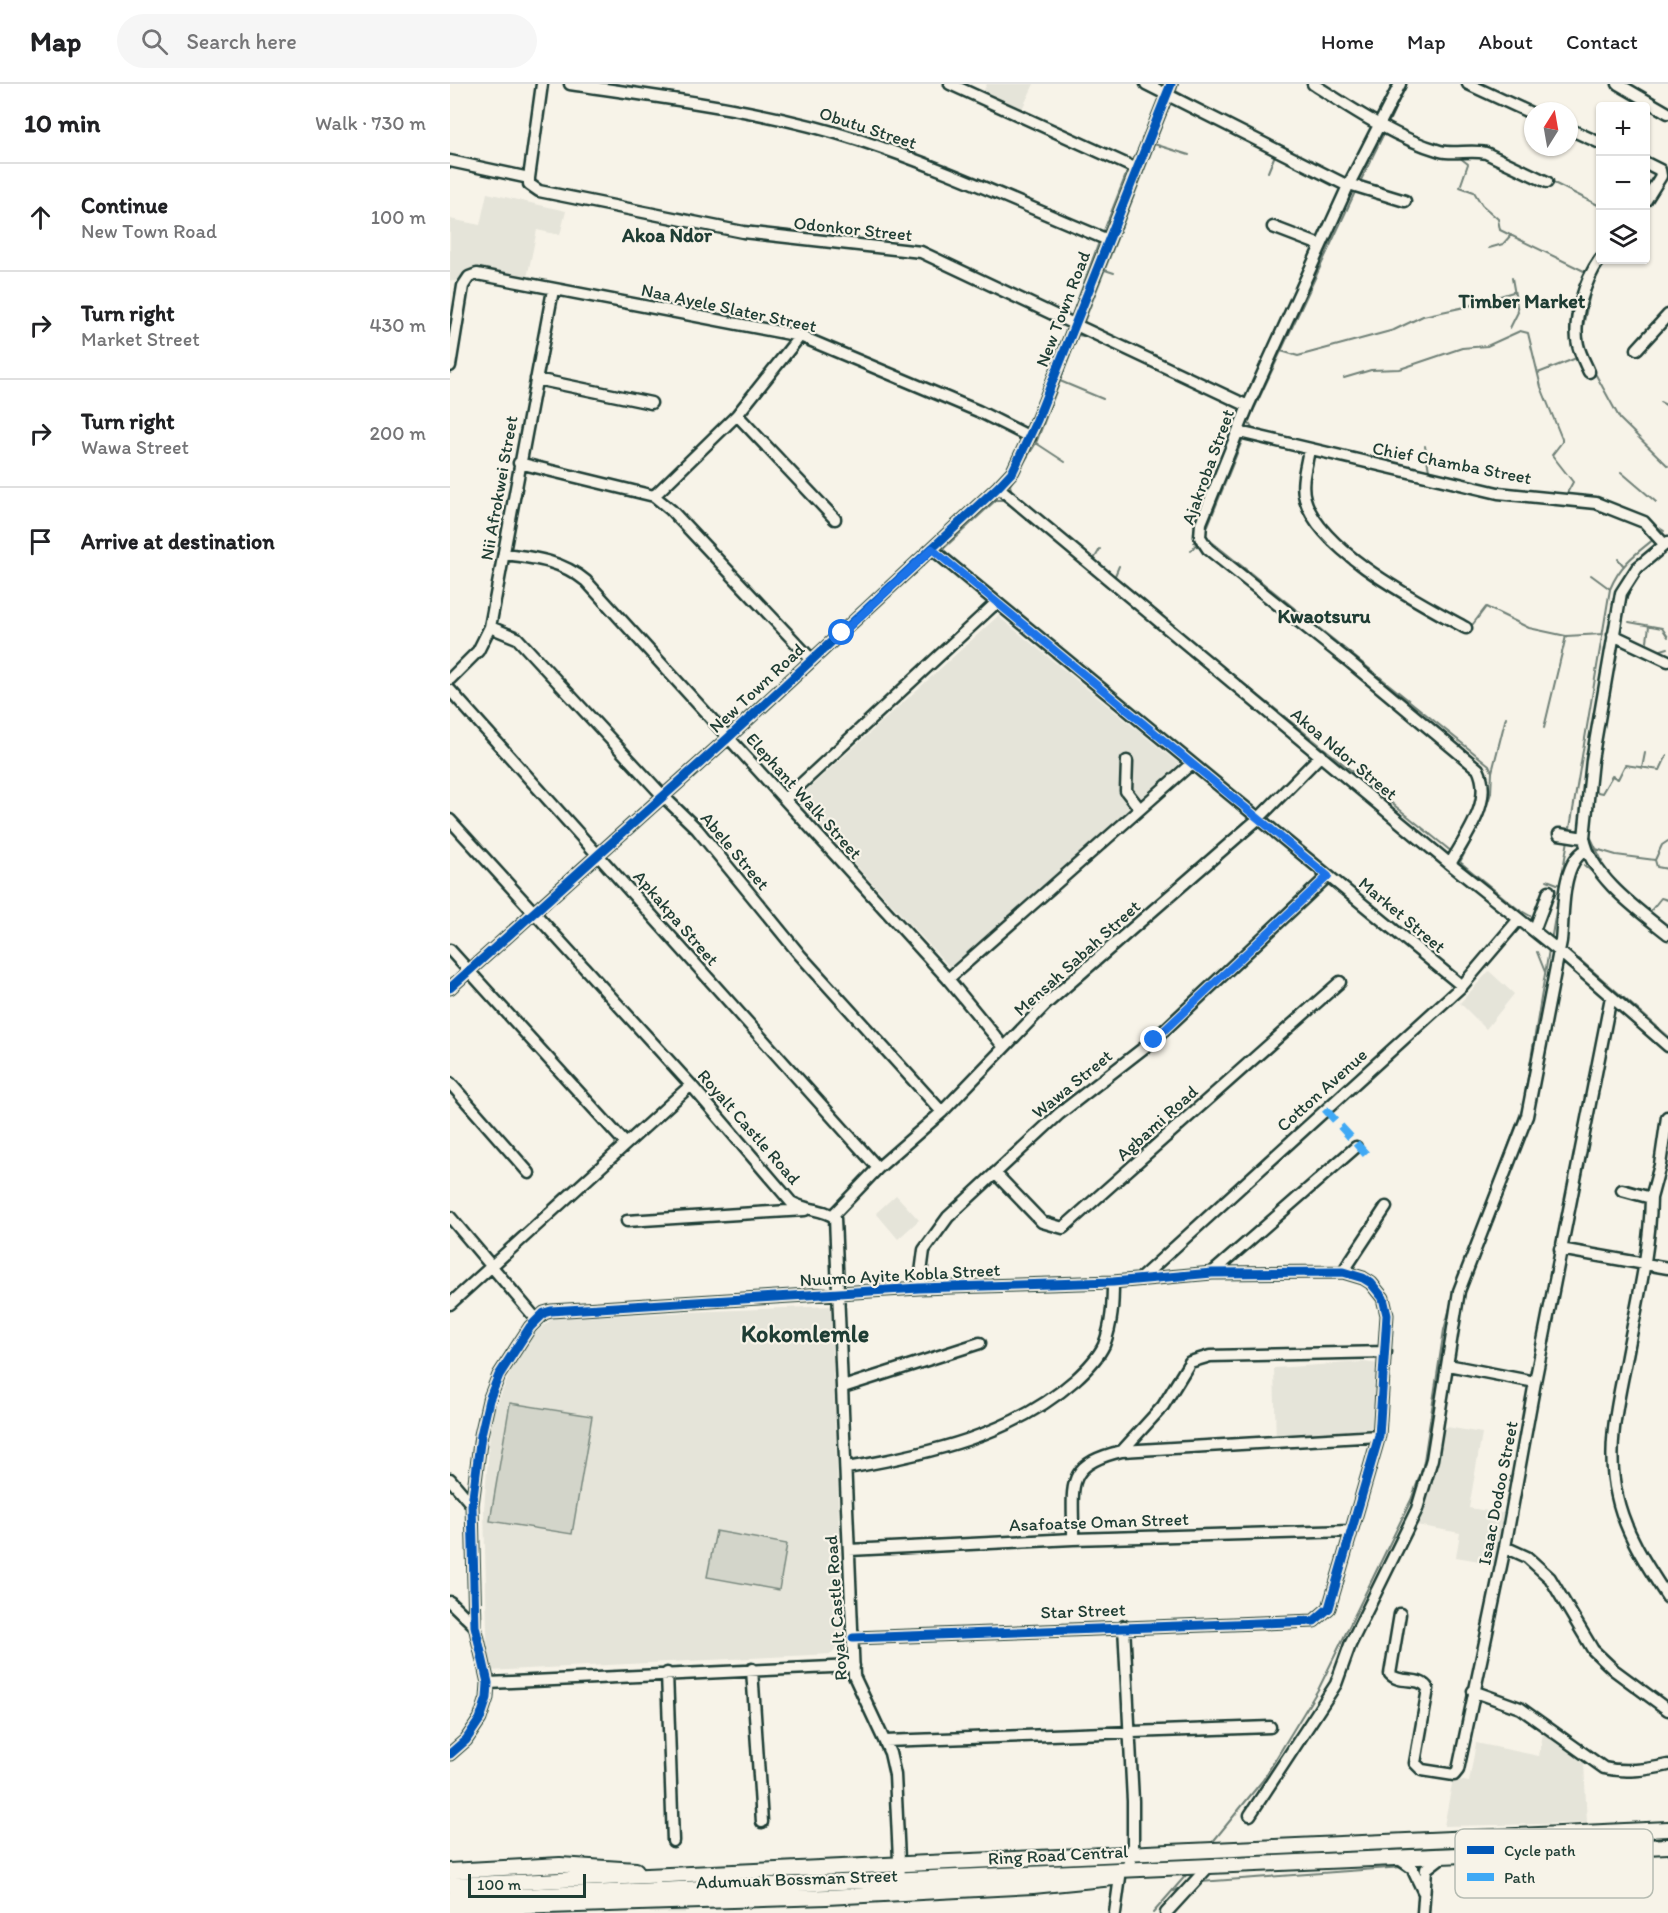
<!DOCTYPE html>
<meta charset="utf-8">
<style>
body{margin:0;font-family:Itim,sans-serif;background:#f6f6f6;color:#202124}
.controls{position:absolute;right:18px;top:18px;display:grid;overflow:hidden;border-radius:6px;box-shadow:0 2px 4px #0004}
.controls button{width:54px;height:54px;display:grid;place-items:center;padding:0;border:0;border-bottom:2px solid #e0e0e0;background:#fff;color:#202124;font:30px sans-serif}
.compass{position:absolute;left:1074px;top:18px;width:54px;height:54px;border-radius:50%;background:#fff;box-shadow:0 2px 4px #0004;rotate:11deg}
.scale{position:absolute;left:18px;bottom:15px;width:118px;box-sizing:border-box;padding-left:6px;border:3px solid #1f3d34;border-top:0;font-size:16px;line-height:21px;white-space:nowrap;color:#1f3d34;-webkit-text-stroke:4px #f7f3e8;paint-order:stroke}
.stop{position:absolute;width:18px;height:18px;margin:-14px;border:4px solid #1a73e8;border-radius:50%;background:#fff}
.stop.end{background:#1a73e8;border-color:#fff;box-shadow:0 2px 6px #0008}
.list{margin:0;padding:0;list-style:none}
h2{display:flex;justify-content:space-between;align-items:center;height:78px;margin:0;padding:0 24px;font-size:26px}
h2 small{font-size:20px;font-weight:400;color:#757577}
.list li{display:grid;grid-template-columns:39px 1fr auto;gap:18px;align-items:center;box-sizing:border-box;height:108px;padding:0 24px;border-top:2px solid #e0e0e0}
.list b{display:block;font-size:22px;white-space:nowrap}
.list p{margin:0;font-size:20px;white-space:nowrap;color:#757577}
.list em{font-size:20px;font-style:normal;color:#757577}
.icon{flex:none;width:33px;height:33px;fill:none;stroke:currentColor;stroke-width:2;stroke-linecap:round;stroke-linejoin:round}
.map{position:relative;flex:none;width:1218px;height:1829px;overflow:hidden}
header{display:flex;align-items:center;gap:36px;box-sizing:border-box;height:84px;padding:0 30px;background:#fff;border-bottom:2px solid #e0e0e0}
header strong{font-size:28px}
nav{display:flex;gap:33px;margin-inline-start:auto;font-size:21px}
.search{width:420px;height:54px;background:#f6f6f6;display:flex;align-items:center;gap:15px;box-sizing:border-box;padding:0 21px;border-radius:33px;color:#757577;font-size:22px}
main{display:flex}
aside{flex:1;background:#fff}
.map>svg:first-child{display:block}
.built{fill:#e5e4d9}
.green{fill:#d3d5ca;stroke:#79897f;stroke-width:1.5}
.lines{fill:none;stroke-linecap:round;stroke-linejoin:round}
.stream{stroke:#6f8077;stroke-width:2}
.minor-casing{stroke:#1f3d34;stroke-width:15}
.major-casing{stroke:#1f3d34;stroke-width:18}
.minor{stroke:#f7f3e8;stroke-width:10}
.major{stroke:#f7f3e8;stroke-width:14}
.quiet{stroke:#3fa9f5;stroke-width:8;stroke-dasharray:15 8;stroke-linecap:butt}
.cycleway-casing{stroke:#f7f3e8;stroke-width:13}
.cycleway{stroke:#0057b8;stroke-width:9}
.route{stroke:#1a73e8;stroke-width:8}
.labels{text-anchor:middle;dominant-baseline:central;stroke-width:4.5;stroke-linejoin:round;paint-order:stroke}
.street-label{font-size:18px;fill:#1f3d34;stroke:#f7f3e8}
.neighbourhood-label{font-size:20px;font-weight:bold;fill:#1f3d34;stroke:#f7f3e8}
.district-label{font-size:24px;font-weight:bold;fill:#1f3d34;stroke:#f7f3e8}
.key{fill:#f7f3e8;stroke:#b6bcb2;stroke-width:1.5}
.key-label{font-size:16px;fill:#1f3d34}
</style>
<header>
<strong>Map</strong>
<div class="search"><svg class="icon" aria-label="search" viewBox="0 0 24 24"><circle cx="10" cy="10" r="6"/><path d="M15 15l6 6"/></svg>Search here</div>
<nav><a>Home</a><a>Map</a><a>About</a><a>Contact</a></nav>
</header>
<main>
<aside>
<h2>10 min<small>Walk · 730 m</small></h2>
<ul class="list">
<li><svg class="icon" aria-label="ahead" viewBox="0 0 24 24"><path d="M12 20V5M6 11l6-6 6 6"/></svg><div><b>Continue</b><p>New Town Road</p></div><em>100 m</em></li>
<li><svg class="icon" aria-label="right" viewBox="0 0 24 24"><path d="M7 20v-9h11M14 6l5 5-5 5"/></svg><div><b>Turn right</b><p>Market Street</p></div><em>430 m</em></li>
<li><svg class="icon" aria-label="right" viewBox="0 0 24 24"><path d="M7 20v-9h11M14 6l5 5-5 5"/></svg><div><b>Turn right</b><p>Wawa Street</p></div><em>200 m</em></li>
<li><svg class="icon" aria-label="arrive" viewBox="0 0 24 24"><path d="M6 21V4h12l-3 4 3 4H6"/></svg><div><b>Arrive at destination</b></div></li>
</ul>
</aside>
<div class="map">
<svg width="1218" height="1829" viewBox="0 0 1218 1829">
<rect width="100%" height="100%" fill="#f7f3e8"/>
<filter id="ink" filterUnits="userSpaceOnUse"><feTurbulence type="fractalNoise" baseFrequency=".0167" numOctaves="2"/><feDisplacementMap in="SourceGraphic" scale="12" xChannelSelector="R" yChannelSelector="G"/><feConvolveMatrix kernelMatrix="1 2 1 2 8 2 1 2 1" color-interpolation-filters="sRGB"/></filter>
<g filter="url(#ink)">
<path class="built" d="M537,0H584L572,25L533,8Z
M37,109L116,127L110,151L87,146L77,194L28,185L7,198L0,196V135L30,141Z
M548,532L729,680L505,889L346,716Z
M1039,887L1064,910L1036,945L1010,919Z
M446,1111L469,1136L448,1155L426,1129Z
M381,1222L393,1551L382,1570L38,1587L34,1425L41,1334L65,1277L83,1251L103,1234Z
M913,1278L929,1280L924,1355L826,1359L824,1284Z
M991,1342L1032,1349L1019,1424L1057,1430L1047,1480L1006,1473L1010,1449L966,1441L982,1394Z
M1094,1644L1131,1671L1134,1678L1137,1739L994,1742L1003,1695L1019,1698L1026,1659L1089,1672Z
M234,1821L235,1829H200L199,1822Z"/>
<path class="green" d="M60,1319L142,1332L122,1450L40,1437Z
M266,1447L337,1460L329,1506L257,1493Z"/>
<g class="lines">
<path class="stream" d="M726,7L765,29
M725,10L728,0
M907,21L928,33
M937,42L956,0
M704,60L739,71
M684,73L693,57
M1009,73L1018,80L1010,103L1024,108L1032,121L1048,135L1050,146L1138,189
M818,88L825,71
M1100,97L1150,122
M910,98L935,47
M653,149L677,88
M1039,164L1053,160L1061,151
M655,186L664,189
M621,234L649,158
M638,242L634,238L721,18
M1060,244L1068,228L1062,194
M1131,252L1142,200
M831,267L848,272L944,246L973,232L1015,223L1063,208
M1088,289L1124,275
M1142,292L1146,291L1170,335L1218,382
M894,294L921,286L950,285L1012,264L1037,262L1070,247L1078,249L1091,303L1112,355V358L1102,371L1123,398L1116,411
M610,297L653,315
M759,309L773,316
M1210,318L1218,322
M804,347L798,338L906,106
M586,359L615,378
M975,362L979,387
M970,385L1055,405
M1171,388L1206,418
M977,398L1038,412
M562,410L560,401L586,359L628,251L643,254
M1156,417L1173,424
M1202,439L1214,447
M746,446L744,458L752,465
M755,449L792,357
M757,454L1039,681L1042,688
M492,466L546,416H553L575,432
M741,467L746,460
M1168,475L1173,481
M643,477L650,465
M1141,491L1160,505
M664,494L669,482
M677,505L1002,768
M669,511L826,641
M1174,520L1181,503L1197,482
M1179,538L1212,544L1218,553
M1019,541L1023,540L1036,523L1079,544L1116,552L1153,550
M1197,557L1199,542
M1208,567L1218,564
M883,571L924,605
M1056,633L1042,688L1041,709L1033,733L1010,778L1068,825L1082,833
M1094,644L1116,552
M1192,684L1195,669
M1146,691L1157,619
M1143,707L1152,709L1162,692L1168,695L1175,681L1210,686L1217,671
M1120,744L1160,505C1170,481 1184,471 1204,455
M1139,750L1152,777
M1146,765L1166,771L1205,776
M1205,776L1212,761L1218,757
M1205,776L1207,783L1218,785
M1134,781L1148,793
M1097,796L1110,801
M1199,829L1211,814L1218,816
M1204,832L1218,843
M1101,857L1118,756
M1087,868L1095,888
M1129,875L1218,952
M1111,876L1125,888
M1009,1194L1073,1023L1099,866
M761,1760L813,1696L869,1604L961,1416L973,1383L994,1246L1005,1205
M750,1798L953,1783
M724,1807L735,1802
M703,1829L737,1790"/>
<g class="minor-casing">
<path id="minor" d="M92,0L79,94V100L89,107L293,148L471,168L798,322
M120,0C216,14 316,26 409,56C494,84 575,122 658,156
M500,0L687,85
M696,0L898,102
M863,0C902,25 945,54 990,67C1005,71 1020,65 1036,69L1097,98
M950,0L898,102L798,322L751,439L750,453L758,465L901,579L1028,685C1044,717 1015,753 1000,780
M1018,0L1083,30
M1168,0L1218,29
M1119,45L1150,59
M0,77L79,94
M1196,79L1210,86L1211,92L1196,116
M899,100L955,117
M823,143L870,161
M1187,265L1218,231
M0,282L13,202L19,193L27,190L350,252L528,327L580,353
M1139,288C1135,279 1130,270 1128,261C1122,235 1135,196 1150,175
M86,295L201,319
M287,331L385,435
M789,348L1048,409L1146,419L1194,438L1215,461
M859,365C857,380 850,399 855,415C870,468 969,518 1016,544
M69,379L204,412L221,426L361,575
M548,403L1000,780L1109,867L1218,962
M204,412L287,331L350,252
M1218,458L1187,484L1171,509L1142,676L1134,754C1141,793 1188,826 1218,850
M482,465L1012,902
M55,470C86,474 112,477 136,497L498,895L554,963
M40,543L67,554L213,712L247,745L350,871L492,1028
M1163,551L1218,577
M0,595L28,567L40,543L103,206
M0,606L428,1084
M677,677L676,707L690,725
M335,715L546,519
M0,736L241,1001L341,1118C355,1127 374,1124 385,1134L404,1592L440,1669L445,1691L450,1797
M1109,750L1134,754
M1084,847L1099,807
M0,866L176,1060
M498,895L741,680
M0,904L278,654L548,403L563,387L587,336L721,0
M0,999L79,1089
M545,1089L592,1138L613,1144L890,898
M1172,1106L1201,1114C1200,1169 1186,1223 1176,1277C1167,1321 1156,1367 1167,1412C1175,1449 1197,1482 1218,1514
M1201,1114L1210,1081L1217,1033
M383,1131L428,1084L492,1028L597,919L809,734L871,671
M0,1133L87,1236
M177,1137L355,1126
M1110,1165L1218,1184
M893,1188L936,1123
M762,1189L906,1063
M691,1194L1012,902L1069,835
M469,1204L474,1166L498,1133L609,1030L704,956L878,792
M0,1220L241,1001
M998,1281L1085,1298
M393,1303L530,1259
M672,1367L713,1322L740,1278L760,1272L936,1268
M397,1384C477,1370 562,1352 625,1296C635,1287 648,1274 654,1261C662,1240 663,1220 663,1198
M0,1395L22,1421
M623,1455C624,1403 612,1381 672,1367L929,1352
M1055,1463L1077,1473L1100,1494L1143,1566L1164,1586L1218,1626
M399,1466L623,1455L901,1447
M0,1518L25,1542
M950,1530L940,1590C950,1601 970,1591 978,1605L965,1679L972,1686L1004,1691L1008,1686L1055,1463L1085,1298L1161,913
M674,1542L683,1717V1770L676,1785
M302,1585L312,1738
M217,1589L223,1757
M38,1599L404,1582
M1023,1607L1070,1624L1154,1684C1175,1689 1196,1686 1218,1681
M435,1657L820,1643
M0,1670L16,1656L30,1635L37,1614L38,1599L25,1542L22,1421L31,1351L39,1316L49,1291L80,1243L94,1229L101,1227L469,1204L663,1198L762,1189L893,1188L913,1194L921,1199L933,1214L937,1231L929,1352L879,1524L864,1537L403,1554
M800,1731L886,1600L900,1561L967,1425L982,1375L1009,1207L1077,1032L1111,857C1114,833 1110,779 1136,766
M946,1773L962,1784L973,1807
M665,1829L670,1793
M716,1829L760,1781
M973,1829L976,1785L993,1772"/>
</g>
<g class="major-casing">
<path id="major" d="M0,1787L110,1781L186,1786
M0,1801L1218,1745
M0,1815L1218,1762
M0,1825L377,1813L583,1802L663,1794"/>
</g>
<use href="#minor" class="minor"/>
<use href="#major" class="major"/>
<path class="quiet" d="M875,1025L921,1076"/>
<g class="cycleway-casing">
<path id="cycleway" d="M0,904L278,654L548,403L563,387L587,336L721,0
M0,1670L16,1656L30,1635L37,1614L38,1599L25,1542L22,1421L31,1351L39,1316L49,1291L80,1243L94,1229L101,1227L469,1204L663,1198L762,1189L893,1188L913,1194L921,1199L933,1214L937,1231L929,1352L879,1524L864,1537L403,1554"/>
</g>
<use href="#cycleway" class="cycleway"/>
</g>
</g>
<g class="lines" filter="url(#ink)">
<path class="route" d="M392,549L482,465L878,792L704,956"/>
</g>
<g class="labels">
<g class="street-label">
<text transform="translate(418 44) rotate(18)">Obutu Street</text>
<text transform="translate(403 145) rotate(6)">Odonkor Street</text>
<text transform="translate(279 224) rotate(12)">Naa Ayele Slater Street</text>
<text transform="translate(613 225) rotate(-69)">New Town Road</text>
<text transform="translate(1002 379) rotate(11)">Chief Chamba Street</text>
<text transform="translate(758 383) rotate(-70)">Ajakroba Street</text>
<text transform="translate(49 404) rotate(-80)">Nii Afrokwei Street</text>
<text transform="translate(307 604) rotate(-43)">New Town Road</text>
<text transform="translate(894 670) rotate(40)">Akoa Ndor Street</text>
<text transform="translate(354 712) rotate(48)">Elephant Walk Street</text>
<text transform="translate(285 767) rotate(50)">Abele Street</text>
<text transform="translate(952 831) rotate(40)">Market Street</text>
<text transform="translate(226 834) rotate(49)">Apkakpa Street</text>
<text transform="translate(627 874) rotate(-42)">Mensah Sabah Street</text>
<text transform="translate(622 1000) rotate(-39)">Wawa Street</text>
<text transform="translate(872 1006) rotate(-42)">Cotton Avenue</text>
<text transform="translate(707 1039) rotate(-42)">Agbami Road</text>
<text transform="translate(299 1043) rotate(49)">Royalt Castle Road</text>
<text transform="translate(450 1191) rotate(-3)">Nuumo Ayite Kobla Street</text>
<text transform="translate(1048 1409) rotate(-79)">Isaac Dodoo Street</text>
<text transform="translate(649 1438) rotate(-2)">Asafoatse Oman Street</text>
<text transform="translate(386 1524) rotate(-94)">Royalt Castle Road</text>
<text transform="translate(633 1527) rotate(-2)">Star Street</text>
<text transform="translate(608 1771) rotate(-3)">Ring Road Central</text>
<text transform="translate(347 1795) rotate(-2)">Adumuah Bossman Street</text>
</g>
<g class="neighbourhood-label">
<text x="217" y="151">Akoa Ndor</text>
<text x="1072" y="217">Timber Market</text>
<text x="874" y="532">Kwaotsuru</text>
</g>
<g class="district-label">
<text x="355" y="1249">Kokomlemle</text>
</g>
</g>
<rect x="1005" y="1745" width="198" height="69" rx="9" class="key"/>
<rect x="1017" y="1762" width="27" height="8" fill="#0057b8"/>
<rect x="1017" y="1789" width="27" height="8" fill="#3fa9f5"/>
<g class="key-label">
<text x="1054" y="1772">Cycle path</text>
<text x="1054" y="1799">Path</text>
</g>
</svg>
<div class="controls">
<button>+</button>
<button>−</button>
<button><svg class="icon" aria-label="layers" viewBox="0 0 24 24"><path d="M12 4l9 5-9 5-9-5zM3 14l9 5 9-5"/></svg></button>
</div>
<svg class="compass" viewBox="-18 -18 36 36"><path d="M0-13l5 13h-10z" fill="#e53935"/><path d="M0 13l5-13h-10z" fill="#757577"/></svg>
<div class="scale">100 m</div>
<div class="stop" style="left:392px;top:549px"></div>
<div class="stop end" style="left:704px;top:956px"></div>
</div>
</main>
